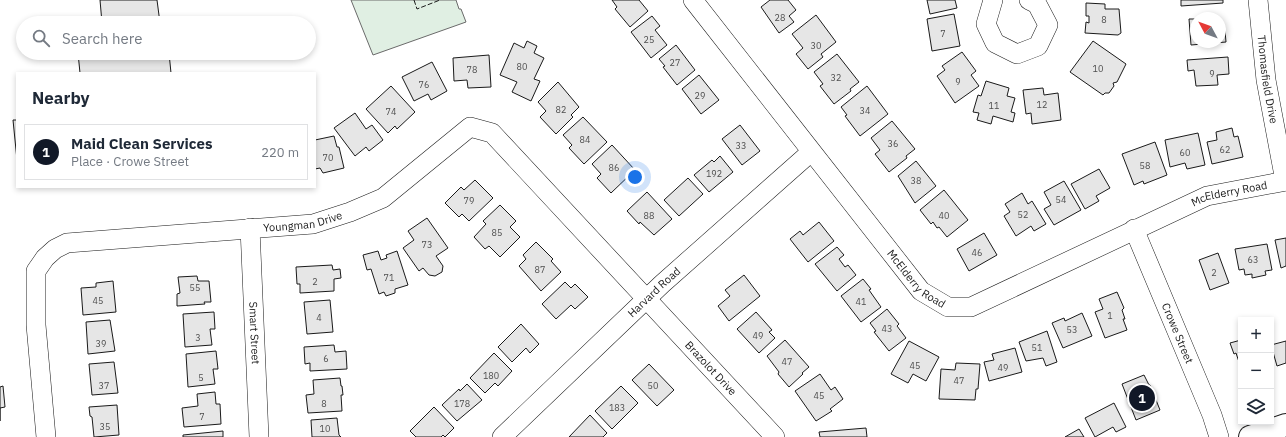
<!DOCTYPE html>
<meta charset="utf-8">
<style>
body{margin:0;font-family:"IBM Plex Sans",sans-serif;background:#f6f6f7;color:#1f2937}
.controls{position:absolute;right:12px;bottom:12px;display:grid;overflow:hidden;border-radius:0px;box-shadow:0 2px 6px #0003}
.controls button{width:36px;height:36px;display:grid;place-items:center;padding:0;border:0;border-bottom:1px solid #e0e1e3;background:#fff;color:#1f2937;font:20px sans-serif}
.compass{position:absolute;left:1190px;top:12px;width:36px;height:36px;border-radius:50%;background:#fff;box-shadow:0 2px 6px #0003;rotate:311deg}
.you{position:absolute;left:635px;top:177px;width:14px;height:14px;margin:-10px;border:3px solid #fff;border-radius:50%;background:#1a73e8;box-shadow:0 0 0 6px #1a73e833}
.badge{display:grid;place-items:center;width:26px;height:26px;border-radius:50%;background:#111827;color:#fff;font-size:13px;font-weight:700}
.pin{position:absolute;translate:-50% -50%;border:2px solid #fff;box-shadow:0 1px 4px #0006}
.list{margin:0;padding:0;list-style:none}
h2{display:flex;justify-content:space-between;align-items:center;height:52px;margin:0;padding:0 16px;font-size:17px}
h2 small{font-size:13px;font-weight:400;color:#747a83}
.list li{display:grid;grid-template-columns:26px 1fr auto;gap:12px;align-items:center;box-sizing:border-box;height:56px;margin:0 8px 8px;padding:0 8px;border:1px solid #e0e1e3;border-radius:0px}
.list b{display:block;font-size:15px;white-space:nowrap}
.list p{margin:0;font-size:13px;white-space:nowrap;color:#747a83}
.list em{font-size:13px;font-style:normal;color:#747a83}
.icon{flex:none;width:22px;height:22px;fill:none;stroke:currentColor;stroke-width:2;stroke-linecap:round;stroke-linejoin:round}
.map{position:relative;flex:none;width:1286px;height:437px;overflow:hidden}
.search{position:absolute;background:#fff;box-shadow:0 2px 6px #0003;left:16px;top:16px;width:300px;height:44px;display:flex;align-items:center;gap:10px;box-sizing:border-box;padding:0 14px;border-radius:22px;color:#747a83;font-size:15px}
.panel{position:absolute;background:#fff;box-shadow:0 2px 6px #0003;left:16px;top:72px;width:300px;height:116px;border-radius:0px}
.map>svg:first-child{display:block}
.green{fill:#e0efe3;stroke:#6a6a6a}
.building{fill:#e6e6e6;stroke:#1a1a1a}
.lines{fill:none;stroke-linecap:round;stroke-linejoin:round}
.minor-casing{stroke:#1a1a1a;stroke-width:20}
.major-casing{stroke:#1a1a1a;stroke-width:24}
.minor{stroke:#fff;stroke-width:19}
.major{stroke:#fff;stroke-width:22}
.fence{stroke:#1a1a1a;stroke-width:1;stroke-dasharray:5 2;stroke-linecap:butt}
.labels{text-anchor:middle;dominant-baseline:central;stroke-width:3;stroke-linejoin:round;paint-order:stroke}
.number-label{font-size:9px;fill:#4d4d4d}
.street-label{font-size:11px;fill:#1a1a1a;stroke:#fff}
</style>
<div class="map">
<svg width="1286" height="437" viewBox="0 0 1286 437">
<rect width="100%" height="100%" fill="#fff"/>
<path class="green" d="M351,0H456L459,9H461L466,22L373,55Z"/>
<path class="building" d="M100,0H157L160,23H102Z
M612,0H639L648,11L630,27L615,9L617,7Z
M770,0H788L796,10L789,16L794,22L779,33L761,7Z
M927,0H955L957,8L930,14Z
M1181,0H1223V3L1181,6Z
M1086,3L1105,4V9H1119L1121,33L1118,35L1085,33L1086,22L1089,23V16H1086Z
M954,14L960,46L932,51L927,19Z
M816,15L836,42L821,54L823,57L808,69L796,54L803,48L792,34Z
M652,16L660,26L655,30L667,45L651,58L631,32Z
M1189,19H1196V42H1220V31H1225L1226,42L1191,45Z
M527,41L537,46L534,53L544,58L534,79L540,81L531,101L512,92L517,82L500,75L514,43L524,48Z
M1093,41L1126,64L1117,82L1113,83L1114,86L1109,93H1105L1103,95L1070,72Z
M676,45L695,70L677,85L663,67L665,66L659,59Z
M962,52L976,71L971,75L979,86L955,103L937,76L945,70L942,66Z
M78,53H169L171,73H80Z
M837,54L859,82L850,89L851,91L834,104L820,86L823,84L814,72Z
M489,55L491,87L468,88L467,80L454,81L453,58Z
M1228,57L1229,74L1217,75L1218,85L1196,86L1194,70L1188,71L1187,60Z
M432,62L447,91L431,100L428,94L414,101L402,77Z
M699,75L719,100L701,114L682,89Z
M986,81L1009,88L1007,96L1015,98L1011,112L1015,113L1013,122L993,116L991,124L977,120L979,113L973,112L978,95L981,96Z
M558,82L579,107L571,115L573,117L556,134L540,117L546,111L538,102Z
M391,86L415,112L397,129L395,126L388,133L366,109Z
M867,86L888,114L860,136L845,116L847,115L841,107Z
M1043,88L1044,95L1058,93L1061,120L1032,124L1031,113L1026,114L1023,90Z
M355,113L366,129L372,125L383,140L369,151L366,147L355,156L334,128Z
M583,117L607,142L584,164L569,148L572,145L563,135Z
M13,120H17V160Z
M892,121L915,149L906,156L907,158L889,172L875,154L880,150L871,138Z
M740,125L760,151L742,165L722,139Z
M1232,128L1234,137L1238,136L1243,157L1212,164L1207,142L1217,140L1216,132Z
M1198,133L1205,165L1187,169L1185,163L1170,167L1165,140Z
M334,136L337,147H339L344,168L323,173L320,168L315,169V140Z
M1155,142L1167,175L1144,184L1143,181L1134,185L1122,154Z
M612,145L635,170L611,193L597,178L601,174L592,164Z
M720,156L733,172L709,192L694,175L712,160L714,162Z
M916,161L936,186L915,203L898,176Z
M1099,169L1110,188L1096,196L1099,201L1085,209L1071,184Z
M688,178L703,194L679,216L664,200Z
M475,180L493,198L469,221L462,214L459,217L445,203L461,187L464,190Z
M1064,181L1081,210L1054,225L1044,209L1051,205L1044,192Z
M944,190L968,220L947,237L939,227L937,228L933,222L931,224L920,210Z
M647,192L672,219L654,235L640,222L639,224L627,211Z
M1022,193L1028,204L1032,201L1046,224L1034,231L1031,226L1016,236L1004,216L1010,212L1005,204Z
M500,205L516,221L510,227L520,237L500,257L489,246L485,249L474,237L486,224L483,221Z
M427,218L448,248L436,256L443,266L442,272L435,276L429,275L423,268L419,271L403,248L414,240L408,231Z
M819,222L834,241L808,262L790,239L800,231L803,235Z
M984,233L997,255L969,271L957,249Z
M1286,238V266L1281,268L1275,240Z
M536,242L553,259L551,261L561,272L541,291L519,266L526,259L523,255Z
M1267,244L1272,270L1265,271L1266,275L1252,278V274L1245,275L1244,269L1239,270L1235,249Z
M837,247L844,255L839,259L845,267L848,265L856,275L837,291L815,264Z
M378,251L381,260L387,258L386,255L397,251L408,285L395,289V293L386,296L384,292L379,294L371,269L367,270L363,255Z
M1218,253L1229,283L1210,290L1199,260Z
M332,265L333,270L340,269L341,278L334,279V291L300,293V284H297L296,267Z
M744,275L760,296L729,321L718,306L730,296L725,290Z
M197,276L198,281H209L211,302H204L205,304L177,306V294L180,293L178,277Z
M863,279L871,289L869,290L881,307L861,322L841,296Z
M113,281L116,312L83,315L81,288L96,287V283Z
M565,282L571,288L575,284L588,297L575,309L571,305L556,319L542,304Z
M1117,292L1124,308L1122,310L1125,319H1123L1127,330L1105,338L1095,312L1103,309L1099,299Z
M330,300L333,332L307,334L304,302Z
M887,309L899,324L897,326L906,338L889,351L874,332L876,331L870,323Z
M214,312L215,329H210L212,345L185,347L183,314Z
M756,312L772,330L769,332L775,338L759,353L737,329Z
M1082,313L1092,336L1063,348L1052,323L1064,318L1065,321Z
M110,320L115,351L88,354L86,322Z
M521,324L539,344L530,353L526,348L512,362L498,347Z
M1047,331L1057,362L1046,366L1043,358L1026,361L1019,342Z
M785,340L809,367L802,373L803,374L789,387L778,374L779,372L767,356Z
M1241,340V368L1236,353L1234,354L1230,343Z
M909,341L939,357L926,381L913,374L908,383L891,374Z
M1286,341V363L1277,366L1271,345Z
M334,345L335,352L346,351L347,369L310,371V363L305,364L304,347Z
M1015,348L1022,372L989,381L984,362L994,360L992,354Z
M216,351L218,369H213L215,384L188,387L186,354Z
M494,353L512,371L498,386L495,383L485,393L470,378Z
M114,362L118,393L92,395L89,364Z
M956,363L980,364L978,389H976L975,400L939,399L941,369L955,370Z
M649,364L674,390L657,406L632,380Z
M820,374L831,390L835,387L843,399L830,409L832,411L816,421L795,391Z
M1144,375L1149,385H1150L1160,410L1136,420L1122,384Z
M340,378L341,386H342L343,395H341L342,411L308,413L306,395L314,394L313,380Z
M467,384L482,400L457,421L442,405L459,389L460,391Z
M3,386L5,407L0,408V421V387Z
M621,386L638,403L612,429L595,411Z
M215,392L216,404H220L221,424L184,427L182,408L198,406L197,394Z
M1114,403L1126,427L1116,432L1113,427L1095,437L1085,418Z
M117,405L119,435L94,437L92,417L90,416L89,407Z
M434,407L454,428L445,437L443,435L441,437H416L410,431Z
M590,415L607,433L603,437H569Z
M337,418L339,435L341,437H312L311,420Z
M866,428L867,437H820L819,432Z
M1079,429L1084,437H1065Z
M223,431V437H183V435Z"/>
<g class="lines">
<g class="minor-casing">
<g id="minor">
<path id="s1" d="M693,0L921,291L948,307H971L1207,196L1286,181"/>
<path d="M993,0L986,24L995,43L1017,54L1038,46L1048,25L1037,4L1029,0"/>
<path id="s2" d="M1258,0L1266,80L1285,181"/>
<path id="s3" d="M250,228L259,437"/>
<path id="s4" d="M1134,229L1212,415L1219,437"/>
<path id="s5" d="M46,437L36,325V271L45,258L55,249L67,243L313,224L350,212L383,198L470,127L492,133L775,437"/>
<path id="s6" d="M502,437L662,284L811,152"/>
</g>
</g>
<g class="major-casing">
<path id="major" d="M1250,437L1286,425"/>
</g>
<use href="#minor" class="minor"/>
<use href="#major" class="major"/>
<path class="fence" d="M414,0L417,9L440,0"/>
</g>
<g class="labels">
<g class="number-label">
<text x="780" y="17">28</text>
<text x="1104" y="19">8</text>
<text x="943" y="33">7</text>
<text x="649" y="39">25</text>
<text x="816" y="45">30</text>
<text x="675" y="62">27</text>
<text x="522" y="66">80</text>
<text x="1098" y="68">10</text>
<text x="472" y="69">78</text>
<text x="1212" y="73">9</text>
<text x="836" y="77">32</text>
<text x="958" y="81">9</text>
<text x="424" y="84">76</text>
<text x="700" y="95">29</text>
<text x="1042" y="104">12</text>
<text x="994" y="105">11</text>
<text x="561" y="109">82</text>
<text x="865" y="110">34</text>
<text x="391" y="111">74</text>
<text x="585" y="139">84</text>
<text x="893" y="143">36</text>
<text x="741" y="145">33</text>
<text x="1225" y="149">62</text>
<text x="1185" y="152">60</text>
<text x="328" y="157">70</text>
<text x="1145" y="165">58</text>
<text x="614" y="167">86</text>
<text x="714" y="173">192</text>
<text x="916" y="180">38</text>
<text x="1061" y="199">54</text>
<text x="469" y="200">79</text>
<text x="1023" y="214">52</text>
<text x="649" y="215">88</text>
<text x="944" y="215">40</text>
<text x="497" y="232">85</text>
<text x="427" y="244">73</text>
<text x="977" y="252">46</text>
<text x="1253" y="259">63</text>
<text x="540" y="269">87</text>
<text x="1214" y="272">2</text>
<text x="389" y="277">71</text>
<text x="315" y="281">2</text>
<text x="195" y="287">55</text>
<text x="98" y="300">45</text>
<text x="861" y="301">41</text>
<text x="1110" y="315">1</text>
<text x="319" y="317">4</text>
<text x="887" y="328">43</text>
<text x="1072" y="329">53</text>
<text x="758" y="335">49</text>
<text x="198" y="337">3</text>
<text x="101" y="343">39</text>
<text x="1037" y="347">51</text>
<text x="326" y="358">6</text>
<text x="787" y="361">47</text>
<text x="915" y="365">45</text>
<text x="1003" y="367">49</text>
<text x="491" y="375">180</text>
<text x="201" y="377">5</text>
<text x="959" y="380">47</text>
<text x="104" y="385">37</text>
<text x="653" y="385">50</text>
<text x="819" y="395">45</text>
<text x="324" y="403">8</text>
<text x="462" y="403">178</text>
<text x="617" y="407">183</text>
<text x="202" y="416">7</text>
<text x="105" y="426">35</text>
<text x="325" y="428">10</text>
</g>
<g class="street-label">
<text stroke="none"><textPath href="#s2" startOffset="80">Thomasfield Drive</textPath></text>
<text stroke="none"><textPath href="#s1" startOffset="707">McElderry Road</textPath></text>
<text stroke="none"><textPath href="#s5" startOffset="446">Youngman Drive</textPath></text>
<text stroke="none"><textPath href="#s1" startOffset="358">McElderry Road</textPath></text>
<text stroke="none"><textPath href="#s6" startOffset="210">Harvard Road</textPath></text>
<text stroke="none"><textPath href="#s3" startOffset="105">Smart Street</textPath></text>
<text stroke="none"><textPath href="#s4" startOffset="113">Crowe Street</textPath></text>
<text stroke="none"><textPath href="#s5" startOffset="987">Brazolot Drive</textPath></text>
</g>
</g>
</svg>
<div class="controls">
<button>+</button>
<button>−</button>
<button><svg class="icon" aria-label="layers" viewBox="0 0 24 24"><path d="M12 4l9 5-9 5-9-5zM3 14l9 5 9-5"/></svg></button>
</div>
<svg class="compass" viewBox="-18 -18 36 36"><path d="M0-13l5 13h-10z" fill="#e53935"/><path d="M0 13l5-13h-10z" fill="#747a83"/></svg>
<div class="you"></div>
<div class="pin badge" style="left:1142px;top:398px">1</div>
<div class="search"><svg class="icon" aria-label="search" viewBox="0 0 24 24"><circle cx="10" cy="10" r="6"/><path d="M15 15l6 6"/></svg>Search here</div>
<section class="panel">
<h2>Nearby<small></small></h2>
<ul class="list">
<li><span class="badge">1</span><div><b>Maid Clean Services</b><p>Place · Crowe Street</p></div><em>220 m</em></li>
</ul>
</section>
</div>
